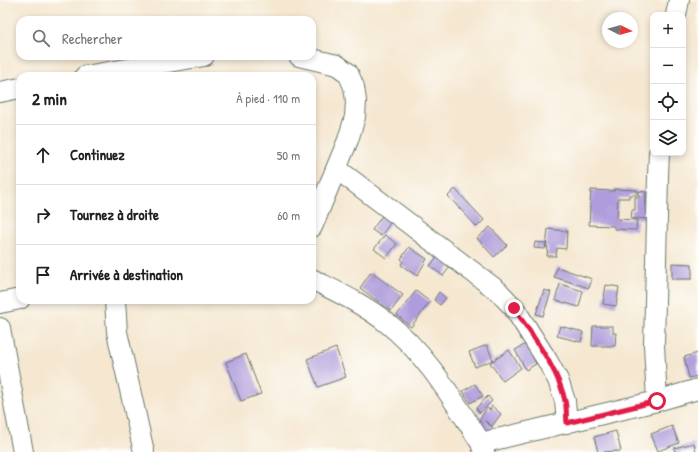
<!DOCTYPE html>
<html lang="fr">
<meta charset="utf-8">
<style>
body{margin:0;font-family:"Patrick Hand",sans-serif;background:#f6f6f6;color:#202124}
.controls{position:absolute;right:12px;top:12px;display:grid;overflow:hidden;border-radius:8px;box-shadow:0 2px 6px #0003}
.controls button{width:36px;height:36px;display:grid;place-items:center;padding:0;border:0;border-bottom:1px solid #e0e0e0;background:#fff;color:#202124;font:20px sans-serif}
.compass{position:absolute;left:602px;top:12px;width:36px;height:36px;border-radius:50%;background:#fff;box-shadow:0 2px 6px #0003;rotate:96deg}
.stop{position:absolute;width:12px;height:12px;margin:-9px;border:3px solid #e11d48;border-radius:50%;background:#fff}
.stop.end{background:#e11d48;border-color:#fff;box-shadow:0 1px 4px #0008}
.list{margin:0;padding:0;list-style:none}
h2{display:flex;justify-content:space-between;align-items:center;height:52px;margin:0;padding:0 16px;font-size:17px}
h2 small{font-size:13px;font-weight:400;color:#757577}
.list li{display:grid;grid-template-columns:26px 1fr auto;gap:12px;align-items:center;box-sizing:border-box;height:60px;padding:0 16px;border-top:1px solid #e0e0e0}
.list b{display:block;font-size:15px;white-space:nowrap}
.list em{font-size:13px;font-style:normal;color:#757577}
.icon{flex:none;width:22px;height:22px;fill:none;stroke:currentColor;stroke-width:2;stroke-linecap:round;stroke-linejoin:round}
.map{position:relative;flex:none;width:698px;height:452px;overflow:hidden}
.search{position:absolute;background:#fff;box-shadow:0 2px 6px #0003;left:16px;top:16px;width:300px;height:44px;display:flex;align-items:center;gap:10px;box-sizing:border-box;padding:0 14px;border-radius:12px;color:#757577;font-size:15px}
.panel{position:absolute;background:#fff;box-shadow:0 2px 6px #0003;left:16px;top:72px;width:300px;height:232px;border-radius:12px}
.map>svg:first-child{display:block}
.building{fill:#af9cdc}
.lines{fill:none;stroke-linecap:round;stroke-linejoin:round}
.minor-casing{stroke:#6a786b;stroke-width:22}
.minor{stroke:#fff;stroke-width:20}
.route{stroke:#e11d48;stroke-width:5}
</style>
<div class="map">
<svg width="698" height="452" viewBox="0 0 698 452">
<rect width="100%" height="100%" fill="#fdfcf7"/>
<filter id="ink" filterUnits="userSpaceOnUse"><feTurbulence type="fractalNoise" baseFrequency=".025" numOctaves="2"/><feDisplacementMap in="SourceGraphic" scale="8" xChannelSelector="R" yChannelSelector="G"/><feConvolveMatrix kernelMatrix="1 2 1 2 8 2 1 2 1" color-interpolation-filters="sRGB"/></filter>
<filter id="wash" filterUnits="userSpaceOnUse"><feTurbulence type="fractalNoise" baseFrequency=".012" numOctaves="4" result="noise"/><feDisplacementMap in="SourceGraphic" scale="16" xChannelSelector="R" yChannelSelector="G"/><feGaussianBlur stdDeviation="0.9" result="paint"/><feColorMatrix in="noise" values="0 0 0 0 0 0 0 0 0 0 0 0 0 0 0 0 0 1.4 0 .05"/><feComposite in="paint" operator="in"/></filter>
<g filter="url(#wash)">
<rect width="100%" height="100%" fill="#f5e7d0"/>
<g id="blocks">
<path class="building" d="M455,189L484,220L477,227L448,196Z
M614,189L637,190V195H629V198H618L617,219L637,220L636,230L614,229V226L589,225L591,190L614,191Z
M639,191L646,192L645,210H649L648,219L631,218L632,210H635V197H639Z
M384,213L393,219L381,236L372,230Z
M490,227L507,245L494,257L477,238Z
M548,229L567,231L566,249L557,248L556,256H547L548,247H546Z
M385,235L397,244L386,258L374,249Z
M535,242L546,243L545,249L534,248Z
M409,247L427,259L417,276L401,265L403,261L401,259Z
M439,254L452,264L443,276L430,266Z
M672,263L692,264V279H672Z
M557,267L592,279L589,288L554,277Z
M371,272L403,295L391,311L360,288Z
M560,284L583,291L579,307L555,300Z
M606,285L619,287L616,306L603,304Z
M544,290L551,292L543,316L536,314Z
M416,291L430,302L411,327L397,315Z
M439,292L446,298L440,305L434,300Z
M560,326L583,332L581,342L557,336Z
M593,326H613V333H616L615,346H592Z
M526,344L536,364L526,370L515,350Z
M487,345L493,360L475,367L469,352Z
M336,348L346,377L318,387L307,359Z
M509,350L521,368L503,381L490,363Z
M698,353V376L689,378L684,357Z
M246,354L261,394L241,401L226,362Z
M475,384L483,396L470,403L463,391Z
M488,396L492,401L480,413L476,408Z
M492,406L501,414L492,426L485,421L493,428L487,436L475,426L487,408L490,410Z
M672,426L679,443L658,451L651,434Z
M616,431L621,451L598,452L594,437Z
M694,443L696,452H675L674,448Z"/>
</g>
</g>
<g filter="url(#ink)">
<use href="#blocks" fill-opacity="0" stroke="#6a786b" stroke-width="1"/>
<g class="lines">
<g class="minor-casing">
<path id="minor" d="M676,15L679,0
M299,56L337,65L348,73L354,87L356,101L355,117L348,140L312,227
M85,76L204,56
M0,92L20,88
M337,169L498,291L514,308L547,360L558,380L565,401L567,423
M312,279C337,292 363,304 386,322C427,354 453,400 481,443L484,452
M115,300L117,332L144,452
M0,303L20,299
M0,328L23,452
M657,401L654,345L658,176L659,153
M481,443L657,401L698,389"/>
</g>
<use href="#minor" class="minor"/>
</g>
</g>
<g class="lines" filter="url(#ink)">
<path class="route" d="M514,308C532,336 558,368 565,401C567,408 566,416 567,423L657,401"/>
</g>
</svg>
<div class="controls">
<button>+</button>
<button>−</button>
<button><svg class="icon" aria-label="locate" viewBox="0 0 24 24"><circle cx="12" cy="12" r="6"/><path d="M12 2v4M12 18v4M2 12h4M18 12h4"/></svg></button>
<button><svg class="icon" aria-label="layers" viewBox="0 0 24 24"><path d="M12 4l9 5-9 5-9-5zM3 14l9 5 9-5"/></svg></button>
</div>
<svg class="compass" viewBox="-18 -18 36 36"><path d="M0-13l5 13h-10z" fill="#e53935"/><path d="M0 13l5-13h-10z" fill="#757577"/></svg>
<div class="stop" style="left:657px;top:401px"></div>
<div class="stop end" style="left:514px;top:308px"></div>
<div class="search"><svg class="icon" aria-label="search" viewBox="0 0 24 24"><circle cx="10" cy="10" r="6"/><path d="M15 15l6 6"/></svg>Rechercher</div>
<section class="panel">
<h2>2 min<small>À pied · 110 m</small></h2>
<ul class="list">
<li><svg class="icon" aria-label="ahead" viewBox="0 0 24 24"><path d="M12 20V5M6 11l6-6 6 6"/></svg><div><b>Continuez</b></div><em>50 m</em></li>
<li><svg class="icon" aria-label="right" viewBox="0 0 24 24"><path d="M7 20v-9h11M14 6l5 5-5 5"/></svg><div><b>Tournez à droite</b></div><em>60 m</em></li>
<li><svg class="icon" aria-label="arrive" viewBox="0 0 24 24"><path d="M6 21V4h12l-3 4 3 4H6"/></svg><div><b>Arrivée à destination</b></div></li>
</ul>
</section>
</div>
